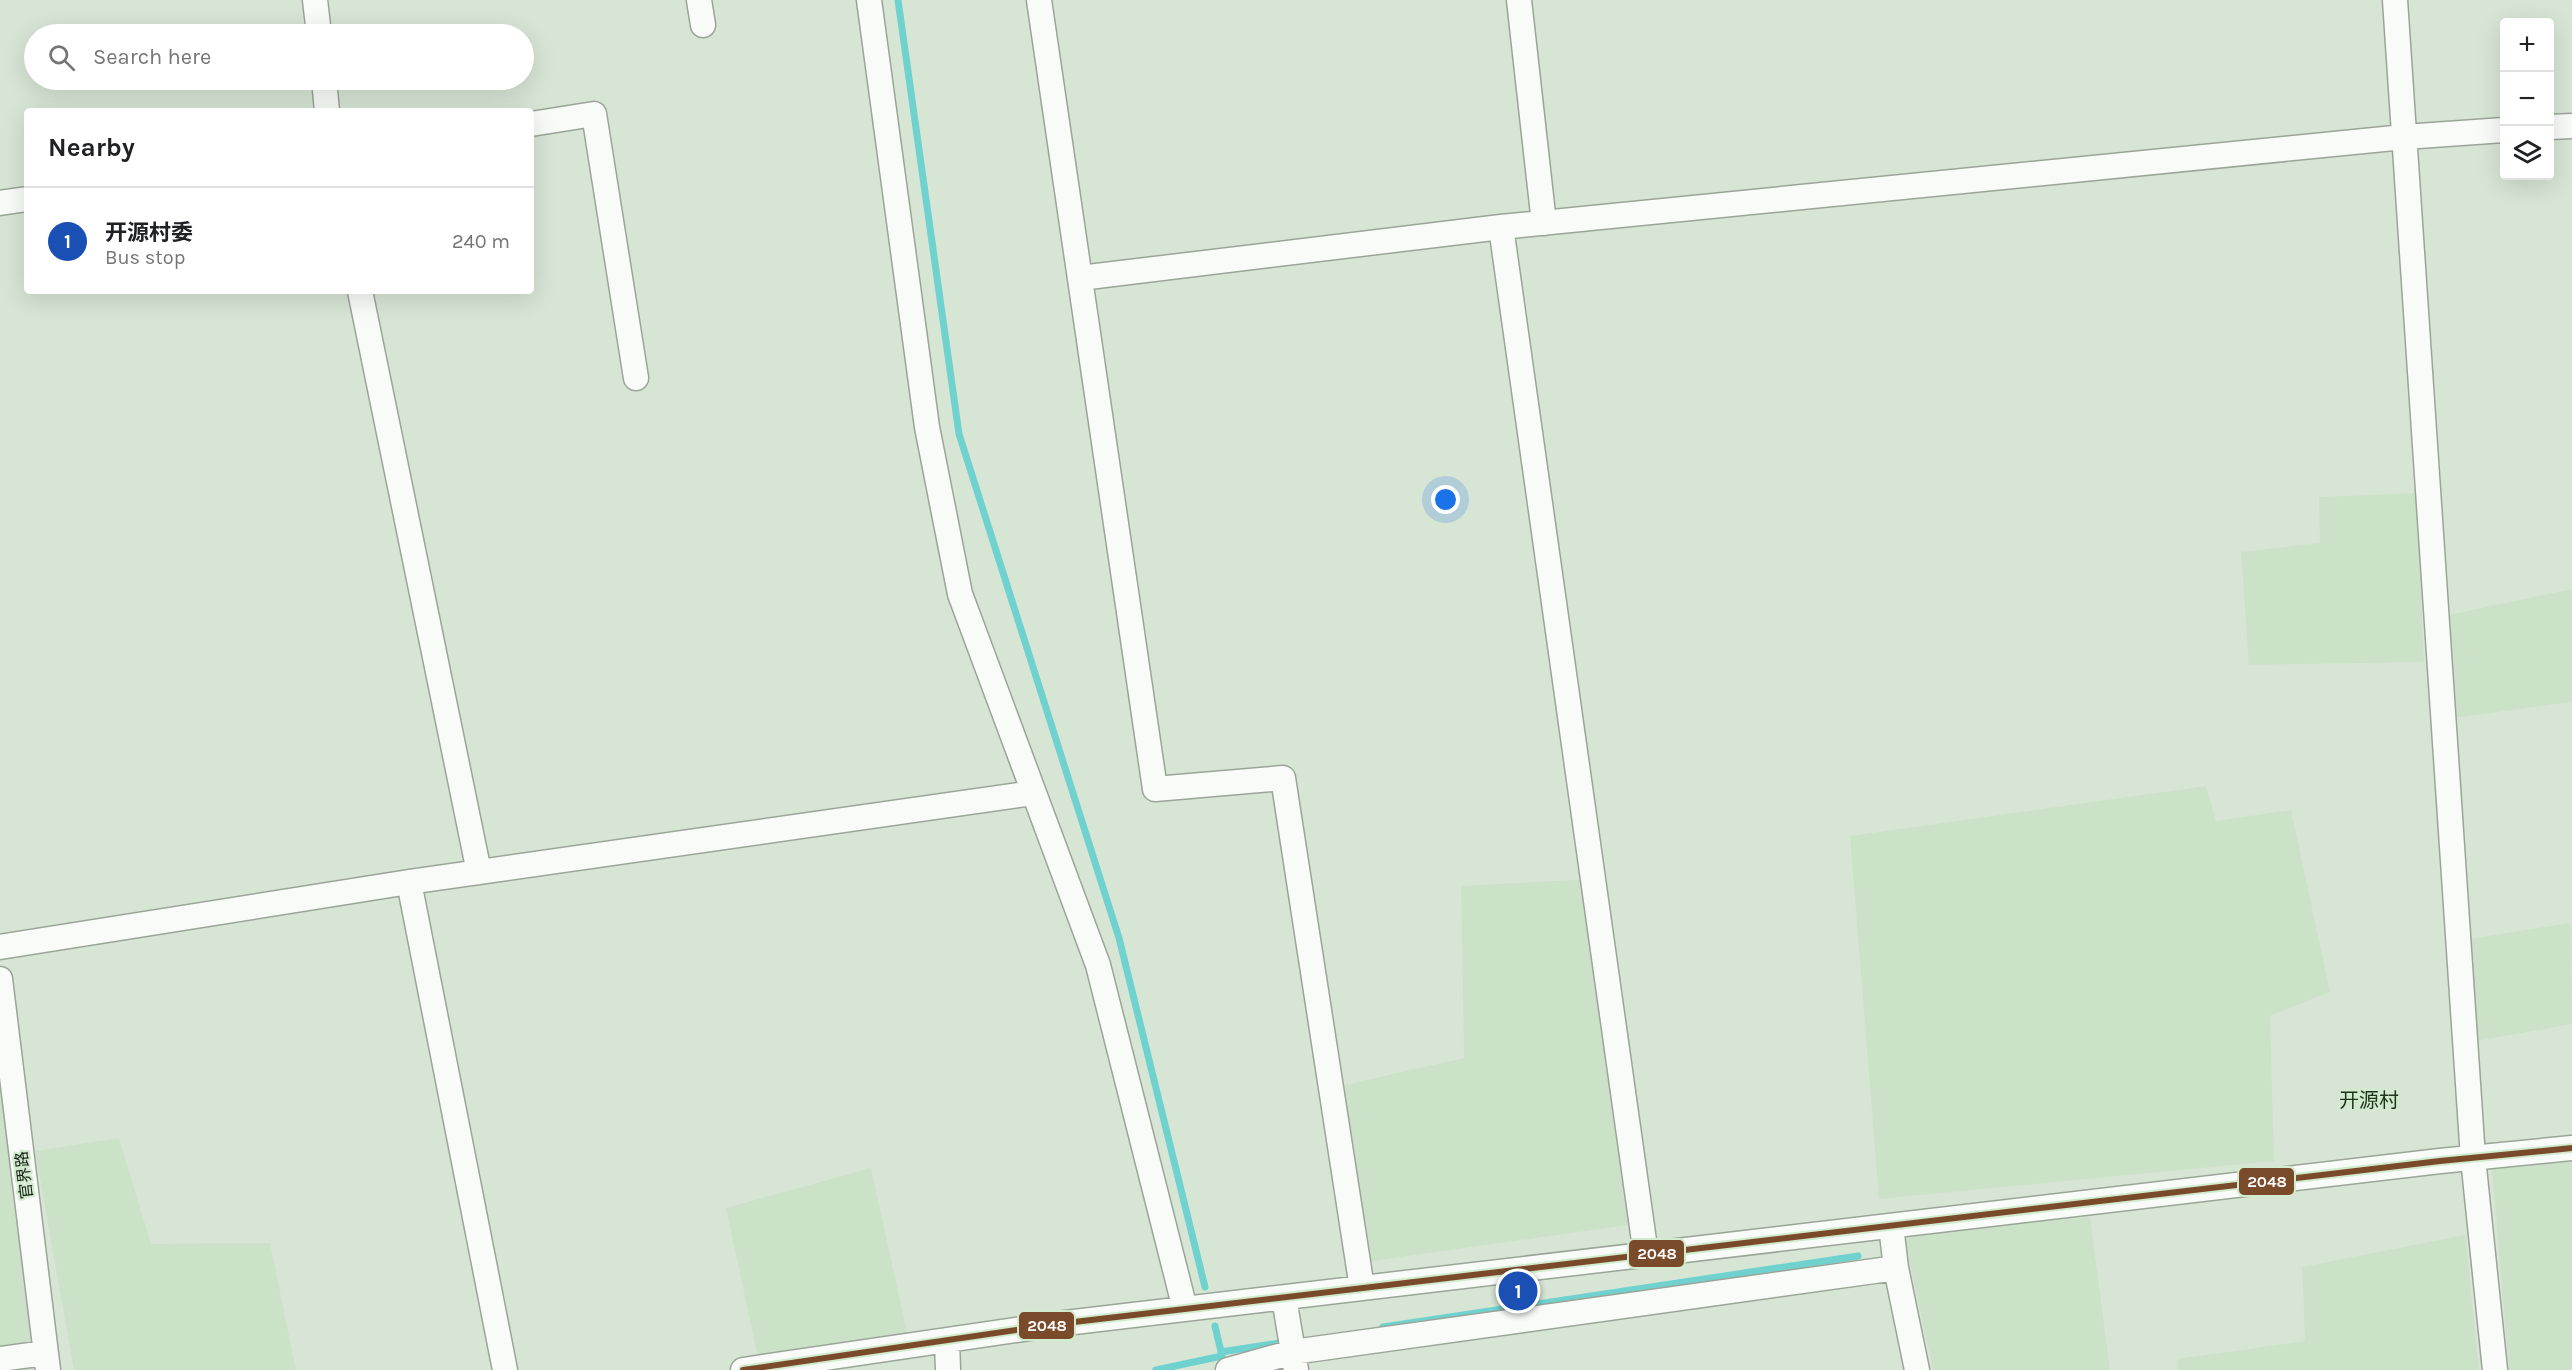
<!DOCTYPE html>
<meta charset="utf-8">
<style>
body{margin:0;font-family:Karla,"Noto Sans SC",sans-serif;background:#f2f2f2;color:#202124}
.controls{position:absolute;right:18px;top:18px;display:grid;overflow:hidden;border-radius:6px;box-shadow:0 6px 24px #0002}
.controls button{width:54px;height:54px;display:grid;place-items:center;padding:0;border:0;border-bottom:2px solid #e0e0e0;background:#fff;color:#202124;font:30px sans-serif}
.you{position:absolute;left:1446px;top:500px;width:21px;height:21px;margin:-15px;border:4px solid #fff;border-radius:50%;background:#1a73e8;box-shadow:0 0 0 9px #1a73e833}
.badge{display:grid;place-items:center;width:39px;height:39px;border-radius:50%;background:#5a6458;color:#fff;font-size:20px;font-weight:700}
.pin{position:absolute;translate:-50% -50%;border:3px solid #fff;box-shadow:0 2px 6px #0006}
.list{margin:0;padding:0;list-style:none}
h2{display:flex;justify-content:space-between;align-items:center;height:78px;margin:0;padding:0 24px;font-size:26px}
h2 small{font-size:20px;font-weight:400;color:#757577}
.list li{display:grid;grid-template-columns:39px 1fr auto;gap:18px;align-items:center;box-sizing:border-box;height:108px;padding:0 24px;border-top:2px solid #e0e0e0}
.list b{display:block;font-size:22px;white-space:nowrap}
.list p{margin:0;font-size:20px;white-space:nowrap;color:#757577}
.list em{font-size:20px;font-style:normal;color:#757577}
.icon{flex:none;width:33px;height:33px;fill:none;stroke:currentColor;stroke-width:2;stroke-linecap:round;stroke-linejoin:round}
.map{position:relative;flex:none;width:2572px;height:1370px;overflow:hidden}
.search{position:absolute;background:#fff;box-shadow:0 6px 24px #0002;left:24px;top:24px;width:510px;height:66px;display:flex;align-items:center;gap:15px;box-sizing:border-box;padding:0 21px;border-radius:33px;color:#757577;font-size:22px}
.panel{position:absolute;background:#fff;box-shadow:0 6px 24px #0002;left:24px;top:108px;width:510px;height:186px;border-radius:6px}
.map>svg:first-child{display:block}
.built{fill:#cce2c8}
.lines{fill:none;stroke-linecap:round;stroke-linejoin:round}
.stream{stroke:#6fd2cf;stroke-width:7}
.minor-casing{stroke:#9aa598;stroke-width:27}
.minor{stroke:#f9fbf9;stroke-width:24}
.bus-1-casing{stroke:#d2ebcf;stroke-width:10}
.bus-1{stroke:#7a4b2a;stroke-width:6}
.labels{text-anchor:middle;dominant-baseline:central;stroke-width:4.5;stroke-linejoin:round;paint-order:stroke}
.street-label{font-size:16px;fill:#161f15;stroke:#d2ebcf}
.quarter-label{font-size:20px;fill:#1e311c;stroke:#d2ebcf}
.line-badge{stroke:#d2ebcf;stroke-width:2}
.badge-label{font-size:16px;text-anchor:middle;font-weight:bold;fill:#fff}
</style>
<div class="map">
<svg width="2572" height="1370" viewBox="0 0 2572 1370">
<rect width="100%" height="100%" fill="#d7e5d5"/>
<path class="built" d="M2417,493L2424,662L2249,665L2241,552L2320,543L2319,497Z
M2572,589V702L2453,718L2449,615Z
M2206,786L2216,821L2291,810L2330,992L2270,1016L2274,1161L1879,1199L1850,836Z
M1593,879L1628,1225L1358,1263L1331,1088L1464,1058L1461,886Z
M2571,923L2572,1024L2477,1041L2469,939Z
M0,980L47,1370H0Z
M119,1138L151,1244L270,1243L296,1370H74L35,1151Z
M2572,1162V1370H2509L2492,1169Z
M871,1168L910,1346L760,1367L726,1208Z
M2090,1217L2110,1370H1933L1903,1233Z
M2465,1235L2479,1370H2178L2177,1359L2305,1341L2302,1267Z"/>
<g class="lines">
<path class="stream" d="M898,0L959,434L1119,938L1205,1287
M1383,1327L1858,1256
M1221,1352L1286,1342
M1156,1370L1222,1356L1215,1326"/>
<g class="minor-casing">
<path id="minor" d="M315,0L319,34
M699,0L703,25
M869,0L927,427L960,594L1098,965L1185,1309
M1039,0L1155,789L1283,778L1362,1288
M1519,0L1544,223
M2395,0L2473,1158L2495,1370
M324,80L327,111
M531,124L594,114L636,378
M2550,127L2572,126
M0,203L27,199
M1501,227L1646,1255
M1080,278L1501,227L2404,137L2504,130
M360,291L479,872
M409,882L505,1370
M0,947L409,882L1033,793
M0,979L48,1370
M1891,1226L1896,1268L1917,1370
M1284,1298L1296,1370
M947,1340L948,1370
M0,1359L45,1353
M743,1370L1057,1324L2440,1161L2572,1148
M1228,1370L1293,1352L1896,1268"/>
</g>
<use href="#minor" class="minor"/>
<g class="bus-1-casing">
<path id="bus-1" d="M743,1370L1057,1324L2440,1161L2572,1148"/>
</g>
<use href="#bus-1" class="bus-1"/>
</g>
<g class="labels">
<g class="street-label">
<text transform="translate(24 1175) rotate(-97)">官界路</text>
</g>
<g class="quarter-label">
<text x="2369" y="1100">开源村</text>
</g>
</g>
<g class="line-badge">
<rect x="2238" y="1167" width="57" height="29" rx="6" fill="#7a4b2a"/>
<rect x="1628" y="1239" width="57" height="29" rx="6" fill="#7a4b2a"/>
<rect x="1018" y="1311" width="57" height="29" rx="6" fill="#7a4b2a"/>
</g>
<g class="badge-label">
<text x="2267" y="1187">2048</text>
<text x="1657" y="1259">2048</text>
<text x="1047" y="1331">2048</text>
</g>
</svg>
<div class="controls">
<button>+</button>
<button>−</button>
<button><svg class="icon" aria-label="layers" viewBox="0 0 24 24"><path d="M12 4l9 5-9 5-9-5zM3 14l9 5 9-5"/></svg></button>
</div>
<div class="you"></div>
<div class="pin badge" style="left:1518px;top:1291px;background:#1a4fb4">1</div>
<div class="search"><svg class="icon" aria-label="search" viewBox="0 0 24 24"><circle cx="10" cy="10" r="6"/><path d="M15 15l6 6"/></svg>Search here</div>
<section class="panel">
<h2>Nearby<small></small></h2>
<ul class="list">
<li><span class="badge" style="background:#1a4fb4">1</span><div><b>开源村委</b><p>Bus stop</p></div><em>240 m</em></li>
</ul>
</section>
</div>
